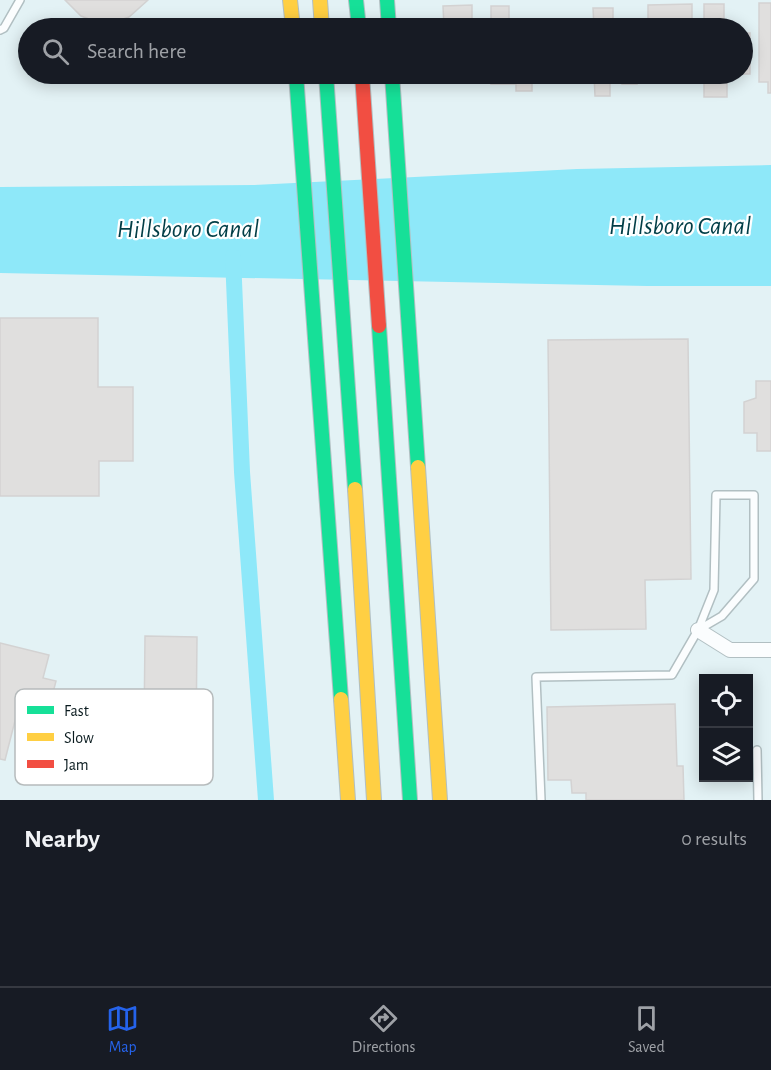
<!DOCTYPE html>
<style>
body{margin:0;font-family:"Alegreya Sans",sans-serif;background:#20242c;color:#f1f3f6}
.controls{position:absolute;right:18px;bottom:18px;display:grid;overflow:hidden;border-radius:0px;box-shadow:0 3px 15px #0003}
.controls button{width:54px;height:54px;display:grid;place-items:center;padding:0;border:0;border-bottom:2px solid #363941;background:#171b24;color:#f1f3f6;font:30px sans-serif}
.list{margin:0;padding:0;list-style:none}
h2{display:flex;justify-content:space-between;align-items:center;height:78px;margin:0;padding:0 24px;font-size:26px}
h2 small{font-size:20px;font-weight:400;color:#9ea1a6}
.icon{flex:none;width:33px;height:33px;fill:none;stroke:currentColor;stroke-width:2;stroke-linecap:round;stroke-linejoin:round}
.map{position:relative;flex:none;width:771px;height:800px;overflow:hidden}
.search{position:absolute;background:#171b24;box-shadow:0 3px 15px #0003;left:18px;right:18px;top:18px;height:66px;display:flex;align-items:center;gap:15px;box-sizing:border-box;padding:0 21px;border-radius:33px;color:#9ea1a6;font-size:22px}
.sheet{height:186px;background:#171b24}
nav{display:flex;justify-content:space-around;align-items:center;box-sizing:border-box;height:84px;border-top:2px solid #363941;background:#171b24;font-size:16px;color:#9ea1a6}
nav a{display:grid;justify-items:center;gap:3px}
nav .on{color:#2563eb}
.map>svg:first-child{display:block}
.water{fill:#8ee8f9}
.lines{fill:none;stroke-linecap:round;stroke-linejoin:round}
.canal{stroke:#8ee8f9;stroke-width:16}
.building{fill:#e0dfde;stroke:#d3d2d2;stroke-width:1.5}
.lane-casing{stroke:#b1bfc2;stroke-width:10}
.street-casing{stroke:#b1bfc2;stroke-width:16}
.fast-casing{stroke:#b1bfc2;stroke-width:16}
.slow-casing{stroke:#b1bfc2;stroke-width:16}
.jam-casing{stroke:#b1bfc2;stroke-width:16}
.lane{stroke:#fbfdfe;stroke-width:7}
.street{stroke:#fbfdfe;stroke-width:14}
.fast{stroke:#16e098;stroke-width:14}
.slow{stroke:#ffcf43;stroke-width:14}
.jam{stroke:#f24e42;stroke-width:14}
.labels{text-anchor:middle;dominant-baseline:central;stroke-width:4.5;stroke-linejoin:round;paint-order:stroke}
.water-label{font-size:26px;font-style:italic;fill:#013e47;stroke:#fff}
.key{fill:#fff;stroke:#b6bbbc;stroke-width:1.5}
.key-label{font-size:16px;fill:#0a1b1f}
</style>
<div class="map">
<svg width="771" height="800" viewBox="0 0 771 800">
<rect width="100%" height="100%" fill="#e3f2f5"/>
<path class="water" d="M771,165V286H647L0,273V187L254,185L577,169Z"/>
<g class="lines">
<path class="canal" d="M233,257L242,472L266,800"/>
</g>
<path class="building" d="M65,0H148L129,17L114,22H97L81,16Z
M759,3H771V93H768V82H759Z
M692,4V28H648V5Z
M704,4H724V28H704Z
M472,5V20H465V28H444L443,6Z
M491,6H509V22H532V28H491Z
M593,8H613V28H594Z
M742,33H750V74H727V97H704V74H742Z
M444,74H479V77H444Z
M491,74H532V91H516V84H491Z
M594,74H610V96H595Z
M621,74H637V84H622Z
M0,318H98V387H133V461H99V496H0Z
M688,339L691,579L645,580L646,629L551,630L548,340Z
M756,381H771V451H757V433H744V402L756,398Z
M145,636L197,637L196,742H172V730L144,729Z
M0,643L49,655L43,678L56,681L46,720L17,713L5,760L0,759Z
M675,704L677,766H683L684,800H586V793H572L571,780H548L547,707Z"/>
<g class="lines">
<g class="lane-casing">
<path id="lane" d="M0,30L4,28L20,0
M757,750L758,800
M541,800L536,677L672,675L698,630L722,616L754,579V495H716L714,590L698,630"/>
</g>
<g class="street-casing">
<path id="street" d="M698,630L730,650H771"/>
</g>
<g class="fast-casing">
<path id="fast" d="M356,0L359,28
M387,0L389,28
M296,74L341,699
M326,74L355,489
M392,74L418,467
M379,326L410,800"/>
</g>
<g class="slow-casing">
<path id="slow" d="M290,0L293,28
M320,0L322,28
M418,467L440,800
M355,489L374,800
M341,699L348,800"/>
</g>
<g class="jam-casing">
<path id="jam" d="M362,74L379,326"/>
</g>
<use href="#lane" class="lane"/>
<use href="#street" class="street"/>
<use href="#fast" class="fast"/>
<use href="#slow" class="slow"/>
<use href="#jam" class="jam"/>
</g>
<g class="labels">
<g class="water-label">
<text x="680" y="226">Hillsboro Canal</text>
<text x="188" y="229">Hillsboro Canal</text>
</g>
</g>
<rect x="15" y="689" width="198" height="96" rx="9" class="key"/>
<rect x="27" y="706" width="27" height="8" fill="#16e098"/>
<rect x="27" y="733" width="27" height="8" fill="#ffcf43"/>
<rect x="27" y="760" width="27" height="8" fill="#f24e42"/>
<g class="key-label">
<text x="64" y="716">Fast</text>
<text x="64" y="743">Slow</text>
<text x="64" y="770">Jam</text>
</g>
</svg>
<div class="controls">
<button><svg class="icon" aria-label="locate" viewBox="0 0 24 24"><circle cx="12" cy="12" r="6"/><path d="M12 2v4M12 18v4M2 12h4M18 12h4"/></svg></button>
<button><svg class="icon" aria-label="layers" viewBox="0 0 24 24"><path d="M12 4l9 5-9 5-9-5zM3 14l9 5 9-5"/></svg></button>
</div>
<div class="search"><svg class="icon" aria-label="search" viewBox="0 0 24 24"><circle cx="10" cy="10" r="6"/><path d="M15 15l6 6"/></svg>Search here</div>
</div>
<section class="sheet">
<h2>Nearby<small>0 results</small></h2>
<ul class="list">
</ul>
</section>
<nav>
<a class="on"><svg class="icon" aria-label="map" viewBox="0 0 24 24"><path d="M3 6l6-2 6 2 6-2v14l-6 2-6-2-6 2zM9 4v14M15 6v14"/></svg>Map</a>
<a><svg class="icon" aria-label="directions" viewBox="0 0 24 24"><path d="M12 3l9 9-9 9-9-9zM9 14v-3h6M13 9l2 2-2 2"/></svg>Directions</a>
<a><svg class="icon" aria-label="saved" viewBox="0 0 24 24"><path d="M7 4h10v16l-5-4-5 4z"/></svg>Saved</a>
</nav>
